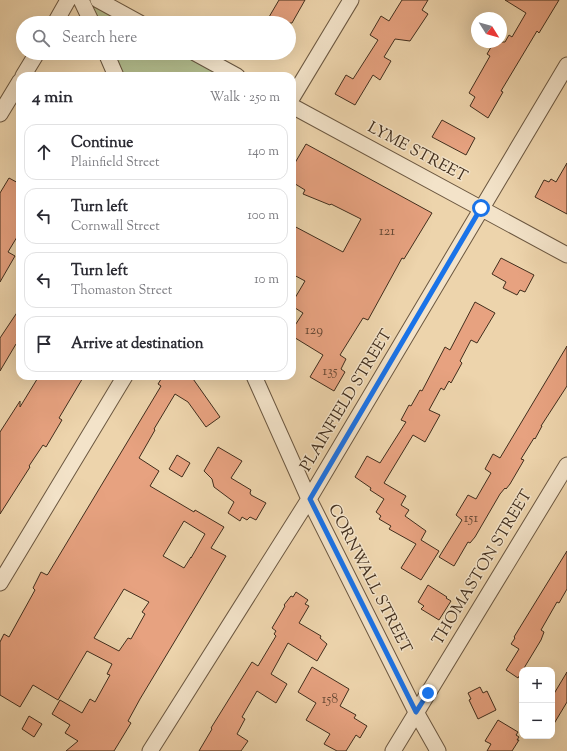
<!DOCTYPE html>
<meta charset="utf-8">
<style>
body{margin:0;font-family:"Sorts Mill Goudy",serif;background:#f7f7f7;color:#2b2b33}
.controls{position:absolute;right:12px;bottom:12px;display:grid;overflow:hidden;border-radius:8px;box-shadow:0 4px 16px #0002}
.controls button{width:36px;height:36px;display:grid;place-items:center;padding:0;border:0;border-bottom:1px solid #e1e1e2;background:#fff;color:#2b2b33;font:20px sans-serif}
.compass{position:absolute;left:471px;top:12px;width:36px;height:36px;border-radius:50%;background:#fff;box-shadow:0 4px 16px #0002;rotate:127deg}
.stop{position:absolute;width:12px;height:12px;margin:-9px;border:3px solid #1a73e8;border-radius:50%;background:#fff}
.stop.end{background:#1a73e8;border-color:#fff;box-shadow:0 1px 4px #0008}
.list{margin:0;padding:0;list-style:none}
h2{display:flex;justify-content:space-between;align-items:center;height:52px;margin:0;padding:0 16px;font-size:17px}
h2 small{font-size:13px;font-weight:400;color:#7c7c81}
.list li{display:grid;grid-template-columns:26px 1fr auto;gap:12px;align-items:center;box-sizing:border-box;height:56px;margin:0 8px 8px;padding:0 8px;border:1px solid #e1e1e2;border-radius:12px}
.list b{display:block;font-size:15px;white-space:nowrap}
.list p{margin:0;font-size:13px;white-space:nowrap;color:#7c7c81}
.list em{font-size:13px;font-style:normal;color:#7c7c81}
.icon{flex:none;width:22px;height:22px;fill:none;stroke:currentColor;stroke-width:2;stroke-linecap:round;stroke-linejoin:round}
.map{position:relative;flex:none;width:567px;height:751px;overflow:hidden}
.search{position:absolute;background:#fff;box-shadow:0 4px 16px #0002;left:16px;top:16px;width:280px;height:44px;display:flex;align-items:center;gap:10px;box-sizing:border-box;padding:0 14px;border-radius:22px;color:#7c7c81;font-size:15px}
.panel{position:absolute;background:#fff;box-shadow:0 4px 16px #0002;left:16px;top:72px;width:280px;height:308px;border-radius:12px}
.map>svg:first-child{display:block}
.green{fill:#b4bd8d;stroke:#7a7655}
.building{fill:#e7a280;stroke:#412e1d;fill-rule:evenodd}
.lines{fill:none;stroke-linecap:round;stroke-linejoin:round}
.minor-casing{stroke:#6c5841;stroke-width:17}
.minor{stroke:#f3e3c9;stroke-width:15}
.route{stroke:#1a73e8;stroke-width:5}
.labels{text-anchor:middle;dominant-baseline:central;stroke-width:3;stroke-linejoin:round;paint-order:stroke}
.number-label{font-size:14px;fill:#6a4b36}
.street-label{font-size:16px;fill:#412e1d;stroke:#f3e3c9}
</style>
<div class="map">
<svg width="567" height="751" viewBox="0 0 567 751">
<rect width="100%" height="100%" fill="#edd4ac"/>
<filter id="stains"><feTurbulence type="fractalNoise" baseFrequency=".005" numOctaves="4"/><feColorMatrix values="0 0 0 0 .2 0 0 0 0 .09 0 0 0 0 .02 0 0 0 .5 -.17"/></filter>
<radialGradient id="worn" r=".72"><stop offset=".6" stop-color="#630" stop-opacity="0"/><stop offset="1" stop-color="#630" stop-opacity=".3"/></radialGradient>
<path class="green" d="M81,0H98L140,23H92Z
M106,53H195L237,76H116Z"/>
<path class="building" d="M279,0H305L292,23H278L269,17Z
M402,0H428L422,10L428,14L410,41L395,39L384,57L391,61L380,80L373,75L355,105L335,94L346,75L353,79L378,40L370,35L381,16L389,21Z
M505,0H559L539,33L537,31L501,91L503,92L488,118L470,106L475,97L469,93L490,56L487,54L494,42H505L509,35L512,37L526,13Z
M442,120L475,138L466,155L432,137Z
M306,144L432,213L404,259L402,258L368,320L363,318L340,355L346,359L341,369L345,372L334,391L310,377L323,355L292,336V330L303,313L292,306V303L305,281L292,274V225L343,252L361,219L331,204L330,205L303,194L305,190L292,182V168Z
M567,163V214L535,197L544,180L549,182L551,179L556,182Z
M9,178L20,184V232L8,252L15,256L0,282V193Z
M501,258L534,275L525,292L520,290L517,295L503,288L506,282L492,274Z
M475,302L495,313L477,343L471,340L460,361L462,363L451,383L449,381L444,390L441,388L429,410L440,415L425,442L413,435L384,483L406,496L401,505L409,510L405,516L426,531L421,540L439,551L421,580L401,568L416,544L389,529L391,526L379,519L381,516L376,512L384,499L370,490L371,488L355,477L367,456L380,463L406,422L401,420L409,405L411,406L420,390L422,391L445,347L450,350Z
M20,308V347L16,344L0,371V338Z
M567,346V386L541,426H542L535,439L534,438L521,459L524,460L510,484L506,489L505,488L500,494L475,537L470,543L468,542L454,566L439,557L462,520L456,515L468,495L476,499L491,473L485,469L493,454L500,458Z
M39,376H84L59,418L62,420L46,447L43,445L29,466L30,467L0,514V432L20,401V407Z
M163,376H191L220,417L206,427L188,402L175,394L154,429L155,430L139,458L159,471L150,486L194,512L195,510L224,527L211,548L226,556L140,699L128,721L131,723L114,751H66L78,741L65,733L70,725L52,714L60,700L82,713L90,699L95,702L110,675L107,674L112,664L87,651L58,700L33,685L20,707L0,695V642L4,634L9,637L35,590L33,588L41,572L47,575L48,574L161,386L158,384ZM184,521L205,534L191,558V557L184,568L163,556ZM124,589L149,602L142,612L145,614L131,639L128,638L119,651L94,638Z
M218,447L242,461L231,478L251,490L250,493L251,495L266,503L256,520L250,517L247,520L242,517L240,521L228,513L234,502L214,487L212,479L204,471Z
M177,455L190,463L182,477L169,469Z
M567,551V589L559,603L557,602L541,630L544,632L541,640L518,678L506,670L519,649L511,644L515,638L514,637Z
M428,585L447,597L446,598L451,601L439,620L421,609L424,606L418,602Z
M296,592L308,600L305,604L309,606L299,623L321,636L320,638L327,644L317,661L288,643L271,674L287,684L276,703L257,691L242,717L245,719L237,734L248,741L241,751H199L212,729L211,728L252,662L258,666L276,636L274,634L276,631L272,628L285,606L284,605L291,596L293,597Z
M312,667L349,689L340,706L356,715L354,718L367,726L360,738L356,735L346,751H337L324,744L330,734L306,720L316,703L298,692Z
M567,672V702L552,727V697Z
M480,687L483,693L487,691L496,710L478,719L469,700L471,699L468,693Z
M29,716L42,724L34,737L22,729Z
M498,720L518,732L516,735L519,737L517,740H519L512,751H487L491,744L485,741Z"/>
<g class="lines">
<g class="minor-casing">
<path id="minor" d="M81,0L92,23
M98,0L140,23
M55,23L68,0
M106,53L116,76
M195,53L237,76
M23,76L37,53
M292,98L351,0
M292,106L567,255
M0,114L20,81
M254,376L309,499L416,712L438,751
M0,583L125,376
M150,751L309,499L567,65
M393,751L567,465"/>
</g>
<use href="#minor" class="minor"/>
</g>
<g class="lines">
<path class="route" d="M428,693L416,712L310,499L481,208"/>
</g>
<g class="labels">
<g class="number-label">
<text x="387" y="232">121</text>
<text x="314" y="331">129</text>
<text x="330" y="372">135</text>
<text x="471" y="519">151</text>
<text x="330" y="700">158</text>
</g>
<g class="street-label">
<text transform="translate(417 153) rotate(28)">LYME STREET</text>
<text transform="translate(347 401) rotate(-59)">PLAINFIELD STREET</text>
<text transform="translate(483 568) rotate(-59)">THOMASTON STREET</text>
<text transform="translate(369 579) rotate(63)">CORNWALL STREET</text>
</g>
</g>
<rect width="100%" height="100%" filter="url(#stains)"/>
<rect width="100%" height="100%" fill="url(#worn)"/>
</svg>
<div class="controls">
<button>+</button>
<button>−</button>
</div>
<svg class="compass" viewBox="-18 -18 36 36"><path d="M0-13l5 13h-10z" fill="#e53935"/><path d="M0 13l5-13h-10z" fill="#7c7c81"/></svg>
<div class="stop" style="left:481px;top:208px"></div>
<div class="stop end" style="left:428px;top:693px"></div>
<div class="search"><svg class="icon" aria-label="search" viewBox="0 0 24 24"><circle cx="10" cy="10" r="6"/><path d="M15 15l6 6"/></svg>Search here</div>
<section class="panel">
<h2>4 min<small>Walk · 250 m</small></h2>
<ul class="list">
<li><svg class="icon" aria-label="ahead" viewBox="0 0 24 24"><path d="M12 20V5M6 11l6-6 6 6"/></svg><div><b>Continue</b><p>Plainfield Street</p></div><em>140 m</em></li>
<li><svg class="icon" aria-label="left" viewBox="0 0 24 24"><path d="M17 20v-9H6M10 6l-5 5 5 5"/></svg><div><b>Turn left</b><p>Cornwall Street</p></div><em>100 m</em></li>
<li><svg class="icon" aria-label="left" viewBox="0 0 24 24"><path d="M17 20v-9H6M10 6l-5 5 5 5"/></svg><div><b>Turn left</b><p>Thomaston Street</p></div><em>10 m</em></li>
<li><svg class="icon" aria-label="arrive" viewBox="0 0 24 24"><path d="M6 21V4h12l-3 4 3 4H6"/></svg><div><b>Arrive at destination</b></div></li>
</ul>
</section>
</div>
